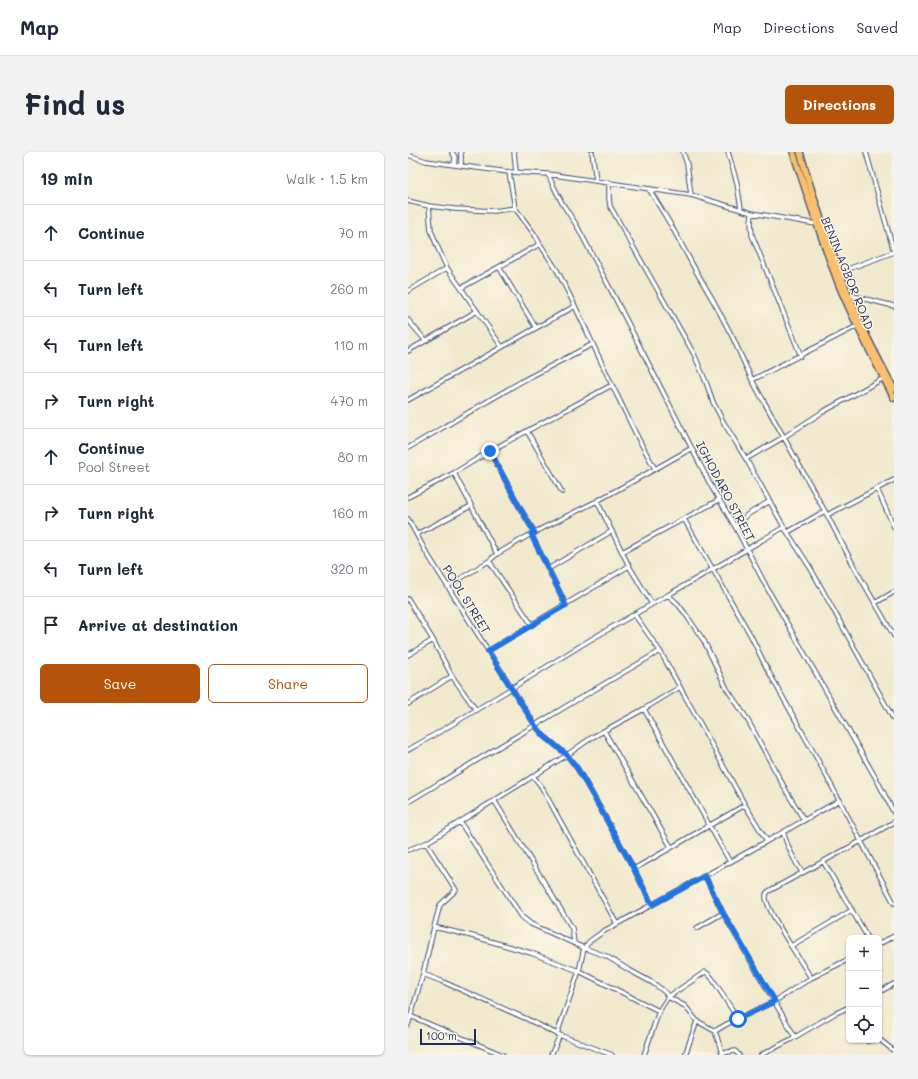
<!DOCTYPE html>
<meta charset="utf-8">
<style>
body{margin:0;font-family:Mali,sans-serif;background:#f2f2f3;color:#1f2937}
.controls{position:absolute;right:12px;bottom:12px;display:grid;overflow:hidden;border-radius:6px;box-shadow:0 1px 3px #0004}
.controls button{width:36px;height:36px;display:grid;place-items:center;padding:0;border:0;border-bottom:1px solid #e0e1e3;background:#fff;color:#1f2937;font:20px sans-serif}
.scale{position:absolute;left:12px;bottom:10px;width:56px;box-sizing:border-box;padding-left:4px;border:2px solid #1b2f5e;border-top:0;font-size:11px;line-height:14px;white-space:nowrap;color:#1b2f5e;-webkit-text-stroke:3px #fcf5e5;paint-order:stroke}
.stop{position:absolute;width:12px;height:12px;margin:-9px;border:3px solid #1a73e8;border-radius:50%;background:#fff}
.stop.end{background:#1a73e8;border-color:#fff;box-shadow:0 1px 4px #0008}
.list{margin:0;padding:0;list-style:none}
h2{display:flex;justify-content:space-between;align-items:center;height:52px;margin:0;padding:0 16px;font-size:17px}
h2 small{font-size:13px;font-weight:400;color:#747a83}
.list li{display:grid;grid-template-columns:26px 1fr auto;gap:12px;align-items:center;box-sizing:border-box;height:56px;padding:0 16px;border-top:1px solid #e0e1e3}
.list b{display:block;font-size:15px;white-space:nowrap}
.list p{margin:0;font-size:13px;white-space:nowrap;color:#747a83}
.list em{font-size:13px;font-style:normal;color:#747a83}
.actions{display:flex;gap:8px;padding:12px 16px}
.actions a{flex:1;padding:9px 0;border:1px solid #b45309;border-radius:6px;text-align:center;font-size:14px;color:#b45309}
.actions .main{background:#b45309;color:#fff}
.icon{flex:none;width:22px;height:22px;fill:none;stroke:currentColor;stroke-width:2;stroke-linecap:round;stroke-linejoin:round}
.map{position:relative;flex:none;width:486px;height:903px;overflow:hidden;border-radius:6px}
header{display:flex;align-items:center;gap:24px;box-sizing:border-box;height:56px;padding:0 20px;background:#fff;border-bottom:1px solid #e0e1e3}
header strong{font-size:19px}
nav{display:flex;gap:22px;margin-inline-start:auto;font-size:14px}
.intro{display:flex;align-items:center;justify-content:space-between;box-sizing:border-box;height:96px;padding:0 24px}
h1{margin:0;font-size:28px}
.button{padding:10px 18px;border-radius:6px;background:#b45309;color:#fff;font-size:14px;font-weight:700}
main{display:flex;gap:24px;padding:0 24px}
aside{flex:1;background:#fff;border-radius:6px;box-shadow:0 1px 3px #0004}
.map>svg:first-child{display:block}
.lines{fill:none;stroke-linecap:round;stroke-linejoin:round}
.minor-casing{stroke:#3b4b6f;stroke-width:5.5}
.trunk-casing{stroke:#3b4b6f;stroke-width:8}
.minor{stroke:#fff;stroke-width:3.5}
.trunk{stroke:#f9bf6d;stroke-width:5.5}
.route{stroke:#1a73e8;stroke-width:5}
.labels{text-anchor:middle;dominant-baseline:central;stroke-width:3;stroke-linejoin:round;paint-order:stroke}
.street-label{font-size:12px;fill:#1b2f5e;stroke:#fcf5e5}
</style>
<header>
<strong>Map</strong>
<nav><a>Map</a><a>Directions</a><a>Saved</a></nav>
</header>
<div class="intro"><h1>Find us</h1><a class="button">Directions</a></div>
<main>
<aside>
<h2>19 min<small>Walk · 1.5 km</small></h2>
<ul class="list">
<li><svg class="icon" aria-label="ahead" viewBox="0 0 24 24"><path d="M12 20V5M6 11l6-6 6 6"/></svg><div><b>Continue</b></div><em>70 m</em></li>
<li><svg class="icon" aria-label="left" viewBox="0 0 24 24"><path d="M17 20v-9H6M10 6l-5 5 5 5"/></svg><div><b>Turn left</b></div><em>260 m</em></li>
<li><svg class="icon" aria-label="left" viewBox="0 0 24 24"><path d="M17 20v-9H6M10 6l-5 5 5 5"/></svg><div><b>Turn left</b></div><em>110 m</em></li>
<li><svg class="icon" aria-label="right" viewBox="0 0 24 24"><path d="M7 20v-9h11M14 6l5 5-5 5"/></svg><div><b>Turn right</b></div><em>470 m</em></li>
<li><svg class="icon" aria-label="ahead" viewBox="0 0 24 24"><path d="M12 20V5M6 11l6-6 6 6"/></svg><div><b>Continue</b><p>Pool Street</p></div><em>80 m</em></li>
<li><svg class="icon" aria-label="right" viewBox="0 0 24 24"><path d="M7 20v-9h11M14 6l5 5-5 5"/></svg><div><b>Turn right</b></div><em>160 m</em></li>
<li><svg class="icon" aria-label="left" viewBox="0 0 24 24"><path d="M17 20v-9H6M10 6l-5 5 5 5"/></svg><div><b>Turn left</b></div><em>320 m</em></li>
<li><svg class="icon" aria-label="arrive" viewBox="0 0 24 24"><path d="M6 21V4h12l-3 4 3 4H6"/></svg><div><b>Arrive at destination</b></div></li>
</ul>
<div class="actions"><a class="main">Save</a><a>Share</a></div>
</aside>
<div class="map">
<svg width="486" height="903" viewBox="0 0 486 903">
<rect width="100%" height="100%" fill="#fcf5e5"/>
<filter id="ink" filterUnits="userSpaceOnUse"><feTurbulence type="fractalNoise" baseFrequency=".025" numOctaves="2"/><feDisplacementMap in="SourceGraphic" scale="8" xChannelSelector="R" yChannelSelector="G"/><feConvolveMatrix kernelMatrix="1 2 1 2 8 2 1 2 1" color-interpolation-filters="sRGB"/></filter>
<filter id="wash" filterUnits="userSpaceOnUse"><feTurbulence type="fractalNoise" baseFrequency=".012" numOctaves="4" result="noise"/><feDisplacementMap in="SourceGraphic" scale="16" xChannelSelector="R" yChannelSelector="G"/><feGaussianBlur stdDeviation="0.9" result="paint"/><feColorMatrix in="noise" values="0 0 0 0 0 0 0 0 0 0 0 0 0 0 0 0 0 1.4 0 .05"/><feComposite in="paint" operator="in"/></filter>
<g filter="url(#wash)">
<rect width="100%" height="100%" fill="#f0e9cd"/>
</g>
<g filter="url(#ink)">
<g class="lines">
<g class="minor-casing">
<path id="minor" d="M44,0L47,5L46,13
M53,0V13
M106,0L108,20
M184,0L188,28
M275,0L279,12L283,43
M320,0L329,31L333,57
M0,3L18,9L46,13L101,20L140,22L283,43L344,61L408,72
M101,20L107,56L127,83L132,92L150,120L167,154L204,233L230,286L247,317
M140,22L144,31L154,51L169,74L205,142L302,332L328,376L359,436L470,630L486,661
M201,30V46L202,54L286,202L298,230L305,250L316,271L338,307L376,375L403,417L486,568
M241,37L264,75L288,119L306,150L325,186L344,228L419,363L448,418L486,484
M0,49L21,54L47,57L86,59L107,56
M21,54L23,78L29,94L39,116L94,195
M344,61L343,70L344,83L393,204
M91,115L128,176
M432,120L486,100L458,0
M53,136L132,92
M0,139L39,116
M441,143L486,154
M0,168L18,189
M0,199L69,159
M344,228L449,174
M0,248L167,154
M119,279L154,340
M0,296L116,228L185,192
M82,299L112,356L127,381
M338,307L376,285L413,261L476,226
M46,321L89,402
M469,337L486,375
M0,345L46,321L82,299L204,233
M189,349L221,414L244,452
M419,363L486,328
M0,367L18,400L127,573L135,583L159,603L169,616L183,640L226,717L244,753
M276,367L343,484L358,515L412,612L486,751
M328,376L339,363L362,349
M380,380L417,359
M9,382L63,354
M123,382L158,453
M214,400L311,348
M81,409L124,473
M140,417L204,379
M40,434L81,409L89,402L123,382L189,349L247,317L284,296
M260,443L269,451L276,460L296,489L319,537L338,565L380,642L396,668
M0,447L25,488L44,524L68,558
M467,451L486,440
M226,462L252,499L337,653L359,689
M80,499L221,414
M0,503L25,488
M0,552L44,524
M236,557L322,710
M196,579L263,695
M0,598C62,563 121,525 182,488C247,450 312,414 376,375
M125,624L133,634L209,772
M86,648L164,776L166,791
M0,650L162,552L252,499
M52,670L114,765L123,772L176,796L198,804L221,818L245,831L257,840L260,845L277,854L289,869L307,879L314,901
M375,680C380,696 385,707 394,720
M0,698L18,691L159,603L183,586L236,557L272,535
M415,709L460,786
M226,717L337,653
M297,724L315,761L387,885
M444,758L383,794C378,786 356,751 358,744C358,742 359,740 361,739L453,689L486,670
M26,775L64,784L123,801L171,819L251,859
M289,776L315,761
M471,792L486,784
M383,794L403,826
M15,822L33,829L119,867L149,882L204,903
M471,840L486,832
M2,864L95,903
M0,873L15,822L26,775L32,753L48,738L18,691
M307,879L319,872L367,849L403,826L441,807
M149,882L171,819L176,796L182,789L196,779L322,710L432,648
M471,887L486,899
M459,889L465,888
M314,902V901L327,899L331,903
M143,903L152,883
M236,903L251,859L260,845L297,820L299,821L304,826L330,867
M277,903L289,869
M353,903L382,888L426,862L441,855"/>
</g>
<g class="trunk-casing">
<path id="trunk" d="M385,0C400,45 414,89 431,133C447,172 467,209 486,246
M392,0C409,58 428,116 453,172C463,194 475,216 486,237"/>
</g>
<use href="#minor" class="minor"/>
<use href="#trunk" class="trunk"/>
</g>
</g>
<g class="lines" filter="url(#ink)">
<path class="route" d="M82,299L112,356L127,381L123,382L158,453L80,499L127,573L135,583L159,603L169,616L183,640L226,717L244,753L297,724L315,761L367,849L330,867"/>
</g>
<g class="labels">
<g class="street-label">
<text transform="translate(440 121) rotate(68)">BENIN AGBOR ROAD</text>
<text transform="translate(318 339) rotate(62)">IGHODARO STREET</text>
<text transform="translate(59 447) rotate(58)">POOL STREET</text>
</g>
</g>
</svg>
<div class="controls">
<button>+</button>
<button>−</button>
<button><svg class="icon" aria-label="locate" viewBox="0 0 24 24"><circle cx="12" cy="12" r="6"/><path d="M12 2v4M12 18v4M2 12h4M18 12h4"/></svg></button>
</div>
<div class="scale">100 m</div>
<div class="stop" style="left:330px;top:867px"></div>
<div class="stop end" style="left:82px;top:299px"></div>
</div>
</main>
